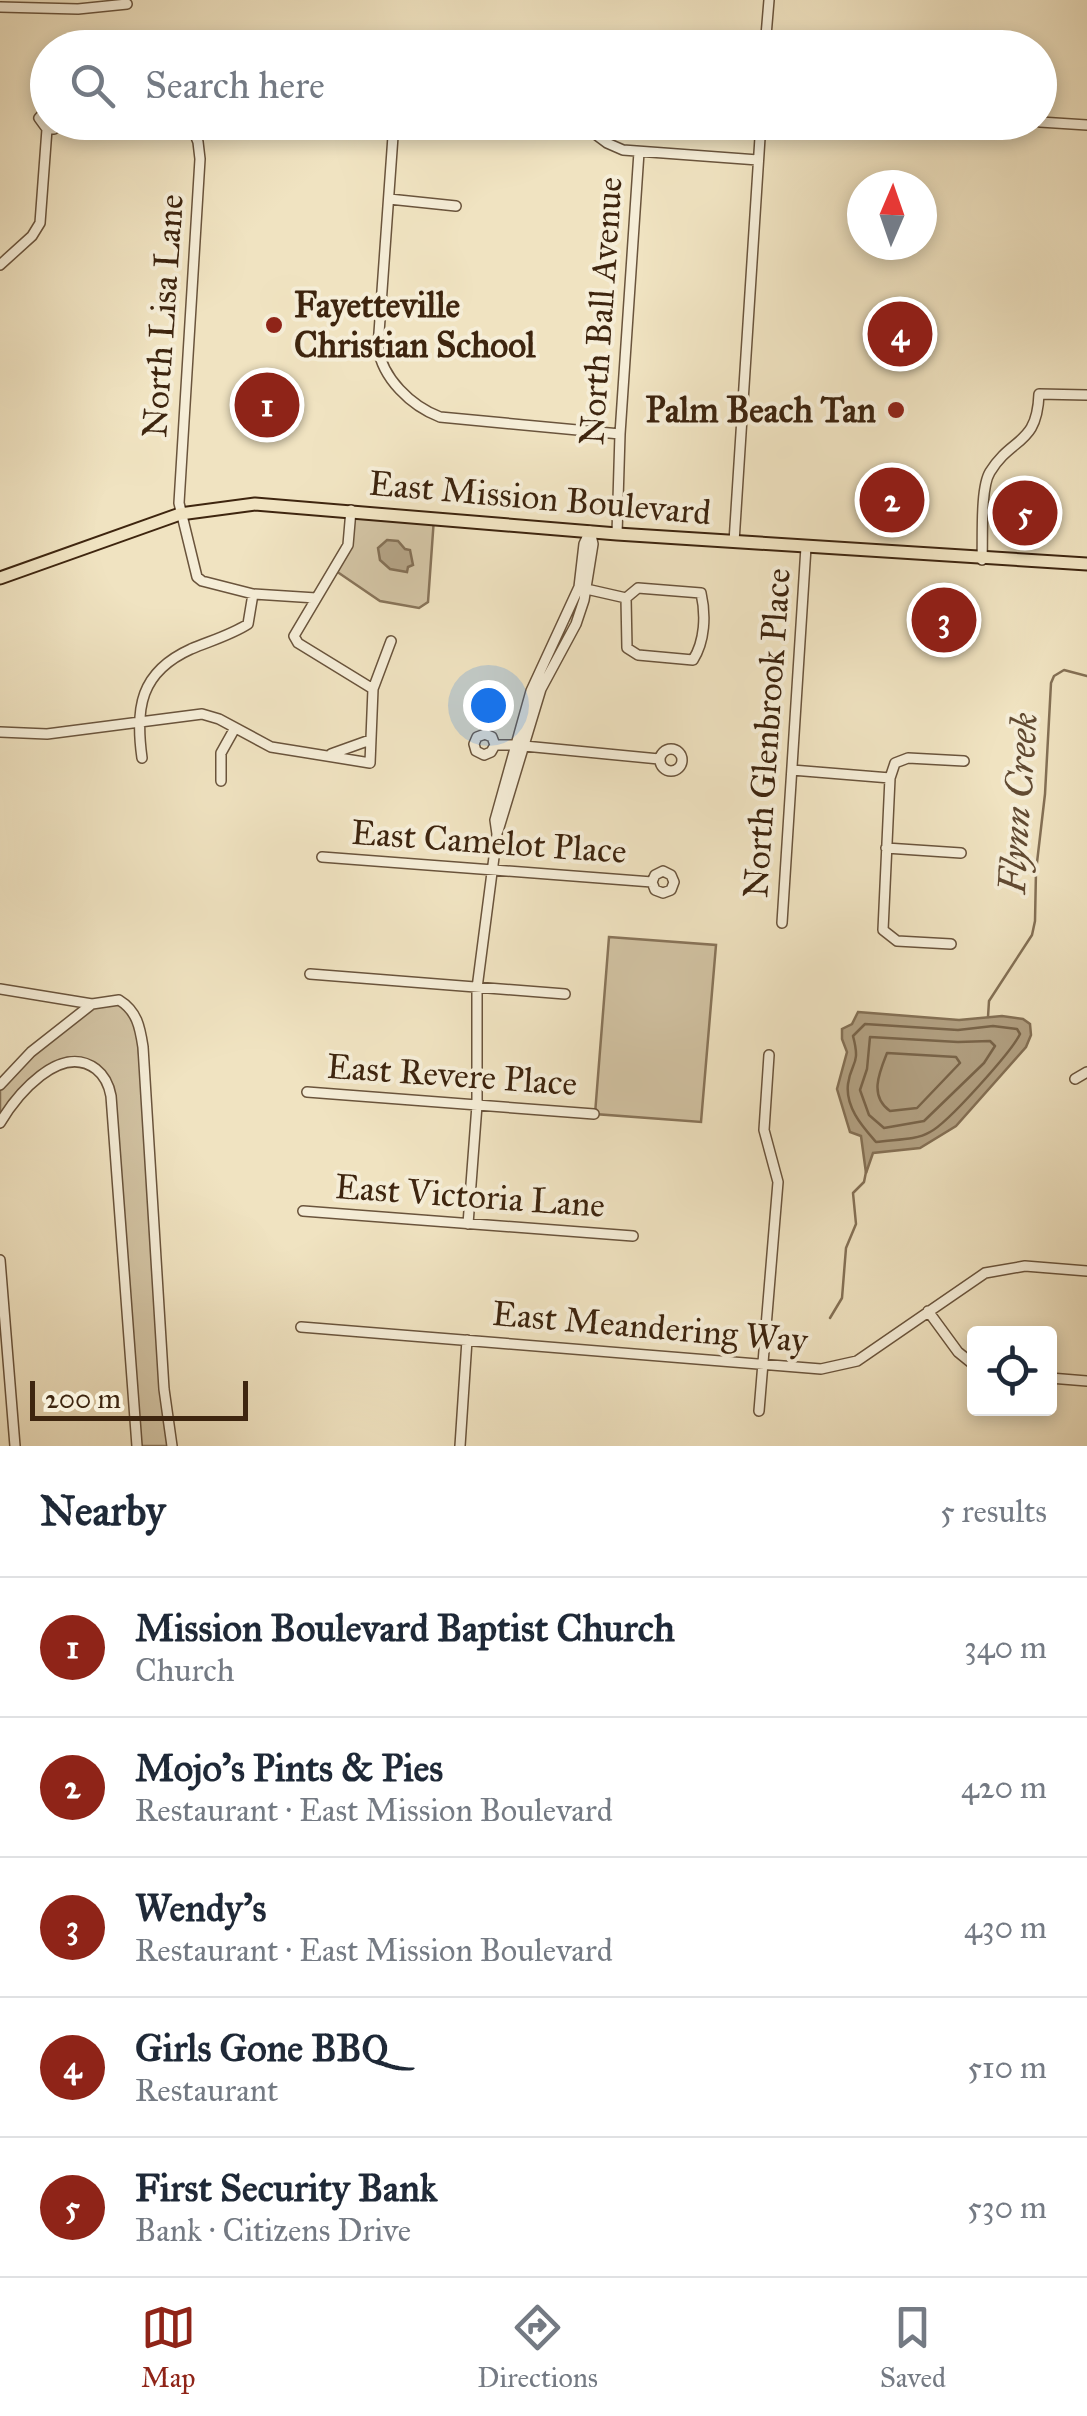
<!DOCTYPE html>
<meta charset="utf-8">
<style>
body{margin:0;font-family:"IM FELL Great Primer",serif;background:#f6f6f7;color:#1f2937}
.controls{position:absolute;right:30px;bottom:30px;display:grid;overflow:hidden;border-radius:10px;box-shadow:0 5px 15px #0003}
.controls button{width:90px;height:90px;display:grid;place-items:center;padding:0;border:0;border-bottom:2px solid #e0e1e3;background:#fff;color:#1f2937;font:50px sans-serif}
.compass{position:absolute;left:847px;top:170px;width:90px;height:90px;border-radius:50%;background:#fff;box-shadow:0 5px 15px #0003;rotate:2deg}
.scale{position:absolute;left:30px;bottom:25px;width:218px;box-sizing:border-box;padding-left:10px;border:5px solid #3e250f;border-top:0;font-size:28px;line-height:35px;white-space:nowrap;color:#3e250f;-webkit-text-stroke:8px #f5edd7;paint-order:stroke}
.you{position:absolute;left:488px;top:705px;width:35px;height:35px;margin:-25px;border:8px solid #fff;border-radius:50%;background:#1a73e8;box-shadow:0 0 0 15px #1a73e833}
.badge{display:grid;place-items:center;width:65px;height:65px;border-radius:50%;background:#8f2418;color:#fff;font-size:32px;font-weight:700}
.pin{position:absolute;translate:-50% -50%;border:5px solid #fff;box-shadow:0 2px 10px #0006}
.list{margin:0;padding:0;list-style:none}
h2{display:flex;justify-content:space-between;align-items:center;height:130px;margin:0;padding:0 40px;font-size:42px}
h2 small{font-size:32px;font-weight:400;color:#747a83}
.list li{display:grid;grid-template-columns:65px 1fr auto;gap:30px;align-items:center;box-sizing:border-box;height:140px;padding:0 40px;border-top:2px solid #e0e1e3}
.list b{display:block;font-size:38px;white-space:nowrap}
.list p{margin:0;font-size:32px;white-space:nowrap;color:#747a83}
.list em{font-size:32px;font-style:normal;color:#747a83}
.icon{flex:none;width:55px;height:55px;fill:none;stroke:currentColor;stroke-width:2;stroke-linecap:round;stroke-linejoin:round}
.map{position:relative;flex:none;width:1087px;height:1446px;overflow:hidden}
.search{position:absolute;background:#fff;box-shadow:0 5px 15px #0003;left:30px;right:30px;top:30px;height:110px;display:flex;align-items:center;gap:25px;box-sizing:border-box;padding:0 35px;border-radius:55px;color:#747a83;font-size:38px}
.sheet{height:830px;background:#fff}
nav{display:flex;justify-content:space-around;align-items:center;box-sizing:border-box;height:140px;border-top:2px solid #e0e1e3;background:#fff;font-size:28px;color:#747a83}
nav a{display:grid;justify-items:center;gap:5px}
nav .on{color:#8f2418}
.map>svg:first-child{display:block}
.green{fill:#d2c3a3;stroke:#887459;stroke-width:2.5}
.water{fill:#b3a284;stroke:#847055;stroke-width:2.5}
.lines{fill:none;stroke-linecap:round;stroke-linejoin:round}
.shore{stroke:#78644a;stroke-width:2.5}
.stream{stroke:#847055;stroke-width:2.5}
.minor-casing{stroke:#6a543c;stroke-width:12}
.major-casing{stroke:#3e250f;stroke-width:15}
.minor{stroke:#f5edd7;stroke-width:9}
.major{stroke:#f0e3c1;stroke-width:11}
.poi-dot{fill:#8f2418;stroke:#f5edd7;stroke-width:4}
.labels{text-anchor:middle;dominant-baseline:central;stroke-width:8;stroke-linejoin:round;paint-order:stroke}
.poi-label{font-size:35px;font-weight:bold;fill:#3e250f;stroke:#f5edd7;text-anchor:start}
.street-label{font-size:35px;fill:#3e250f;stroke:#f5edd7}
.water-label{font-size:38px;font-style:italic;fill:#614a32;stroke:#f5edd7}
</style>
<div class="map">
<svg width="1087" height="1446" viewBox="0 0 1087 1446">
<rect width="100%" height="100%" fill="#f0e3c1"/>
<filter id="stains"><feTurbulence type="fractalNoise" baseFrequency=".002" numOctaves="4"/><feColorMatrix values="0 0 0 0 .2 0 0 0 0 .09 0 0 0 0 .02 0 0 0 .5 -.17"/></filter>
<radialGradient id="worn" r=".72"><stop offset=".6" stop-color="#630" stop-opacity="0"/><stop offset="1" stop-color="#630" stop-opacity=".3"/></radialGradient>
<path class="green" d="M351,510L434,518L428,602L419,608L380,601L333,569L348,545Z
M609,937L716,945L701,1122L595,1114Z
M119,1000L136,1017L172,1446H137L106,1079L73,1061L45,1072L0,1123V1085L92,1004Z"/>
<path class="water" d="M387,540L398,541L405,549L410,550L413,565L408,567L407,572L390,569L380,560L378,548Z
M858,1012L959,1020L1002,1016L1023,1019L1030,1024L1031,1035L1026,1047L956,1126L920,1148L873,1153L866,1173L861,1136L850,1132L837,1089L847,1052L842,1039V1029L852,1024Z"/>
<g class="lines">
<path class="shore" d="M865,1024L958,1030L993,1026L1017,1029L1020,1034C1012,1051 948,1123 930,1132C915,1141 893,1139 876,1142C864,1128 845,1108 848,1084C851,1061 861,1066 853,1036Z
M870,1037L958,1042L990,1041L995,1046L984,1063L924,1121L884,1128L869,1115L860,1090L867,1069Z
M887,1053L956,1057L960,1063L917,1108L890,1111C869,1096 879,1073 887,1053Z"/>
<path class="stream" d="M988,1017L989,1001L1032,935L1035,921L1036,871L1045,794L1051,683L1054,676L1064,670L1087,676
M830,1318L842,1298L846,1248L856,1224L853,1193L864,1182L866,1172"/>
<g class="minor-casing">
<path id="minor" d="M0,7L78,9L127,4
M765,48L769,0
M190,122L198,142L200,159L179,503L197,577L202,581L253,594L316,598
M394,122L378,347C382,378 411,406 440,417L620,434
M579,122L607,143L623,150L758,160
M1040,122L1087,125
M47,129H54L61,122
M389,199L456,206
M0,265L32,236L40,223L47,129L39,118L48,108
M351,510L348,545L294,636L298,643L373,689
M617,534L620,434L639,152
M734,542L761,122
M982,560C983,539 980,488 990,472C1012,436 1037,446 1039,394L1087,395
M582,588L626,598
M638,588L701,593C706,615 705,641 693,660L638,655L627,648L626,598Z
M0,732L47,734L202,714L219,719L271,747L370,763L373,689L391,641
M495,745L492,737L485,734L477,737L474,744L476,751L484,755L491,752L495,745H514L659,759
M660 760a11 11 0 1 1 22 0a11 11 0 1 1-22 0Z
M331,754L370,740
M142,758C135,708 140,672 191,649C210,641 231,635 248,624L253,594
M792,770L890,778
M221,781V753L235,728
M498,831L541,689L576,624L584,600L593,544L590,531
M886,848L961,853
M322,857L652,882L655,890L663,893L671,890L674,882L671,875L663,871L655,875L652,882
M782,923L806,547
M951,944L897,941L883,930L890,778L895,763L908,758L964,761
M310,974L565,994
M0,989L92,1004L119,1000C137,1011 140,1027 143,1047L164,1389L172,1446
M1075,1079L1087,1072
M0,1085L31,1052L92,1004
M307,1092L594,1114
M0,1123C16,1096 60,1042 96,1069C105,1076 109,1085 111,1096L137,1446
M303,1211L633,1236
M468,1224L477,1105V988L497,834L495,820L531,691L579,587L584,544L590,531
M0,1260L15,1446
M928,1311L958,1352L974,1365
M301,1327L821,1369L857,1361L985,1273L1025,1266L1087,1271
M1050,1378L1087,1381
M759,1411L778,1182L764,1130L769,1055
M460,1446L467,1340"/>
</g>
<g class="major-casing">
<path id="major" d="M0,578L180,514L255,504L617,534L1087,564"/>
</g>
<use href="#minor" class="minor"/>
<use href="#major" class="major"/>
</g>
<g class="poi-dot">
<circle cx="274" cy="325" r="10"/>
<circle cx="896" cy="410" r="10"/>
</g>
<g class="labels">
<g class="poi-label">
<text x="294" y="305">Fayetteville<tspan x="294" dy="40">Christian School</tspan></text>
<text x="876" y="410" text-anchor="end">Palm Beach Tan</text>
</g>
<g class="street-label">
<text transform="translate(601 311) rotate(-86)">North Ball Avenue</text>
<text transform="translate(163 316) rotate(-86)">North Lisa Lane</text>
<text transform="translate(540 498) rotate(5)">East Mission Boulevard</text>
<text transform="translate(767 733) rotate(-86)">North Glenbrook Place</text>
<text transform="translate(489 842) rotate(4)">East Camelot Place</text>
<text transform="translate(452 1075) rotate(4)">East Revere Place</text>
<text transform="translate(470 1196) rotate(4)">East Victoria Lane</text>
<text transform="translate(650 1327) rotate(5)">East Meandering Way</text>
</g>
<g class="water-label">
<text transform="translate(1018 803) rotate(-86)">Flynn Creek</text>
</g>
</g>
<rect width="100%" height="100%" filter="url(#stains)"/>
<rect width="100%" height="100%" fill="url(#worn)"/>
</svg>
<div class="controls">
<button><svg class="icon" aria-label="locate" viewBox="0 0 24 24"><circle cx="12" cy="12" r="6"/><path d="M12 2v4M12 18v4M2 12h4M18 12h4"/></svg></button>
</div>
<svg class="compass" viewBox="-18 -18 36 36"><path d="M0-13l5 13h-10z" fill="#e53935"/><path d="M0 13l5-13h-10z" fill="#747a83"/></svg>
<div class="scale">200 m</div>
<div class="you"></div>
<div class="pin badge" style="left:267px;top:405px">1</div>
<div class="pin badge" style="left:892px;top:500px">2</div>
<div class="pin badge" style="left:944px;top:620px">3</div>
<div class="pin badge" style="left:900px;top:334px">4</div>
<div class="pin badge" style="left:1025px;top:513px">5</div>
<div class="search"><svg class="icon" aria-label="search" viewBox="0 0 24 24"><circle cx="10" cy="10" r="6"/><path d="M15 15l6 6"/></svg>Search here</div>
</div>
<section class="sheet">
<h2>Nearby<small>5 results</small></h2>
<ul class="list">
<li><span class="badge">1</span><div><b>Mission Boulevard Baptist Church</b><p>Church</p></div><em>340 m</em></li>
<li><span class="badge">2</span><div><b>Mojo's Pints &amp; Pies</b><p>Restaurant · East Mission Boulevard</p></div><em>420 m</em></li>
<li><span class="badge">3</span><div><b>Wendy's</b><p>Restaurant · East Mission Boulevard</p></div><em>430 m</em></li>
<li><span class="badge">4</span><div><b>Girls Gone BBQ</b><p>Restaurant</p></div><em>510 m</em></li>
<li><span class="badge">5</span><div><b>First Security Bank</b><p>Bank · Citizens Drive</p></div><em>530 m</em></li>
</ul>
</section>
<nav>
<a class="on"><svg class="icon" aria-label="map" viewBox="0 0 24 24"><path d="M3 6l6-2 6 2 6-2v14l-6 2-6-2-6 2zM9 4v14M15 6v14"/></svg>Map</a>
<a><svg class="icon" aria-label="directions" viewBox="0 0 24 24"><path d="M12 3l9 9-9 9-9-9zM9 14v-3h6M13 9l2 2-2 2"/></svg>Directions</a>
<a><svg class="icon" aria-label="saved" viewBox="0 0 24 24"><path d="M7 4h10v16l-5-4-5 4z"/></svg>Saved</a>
</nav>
